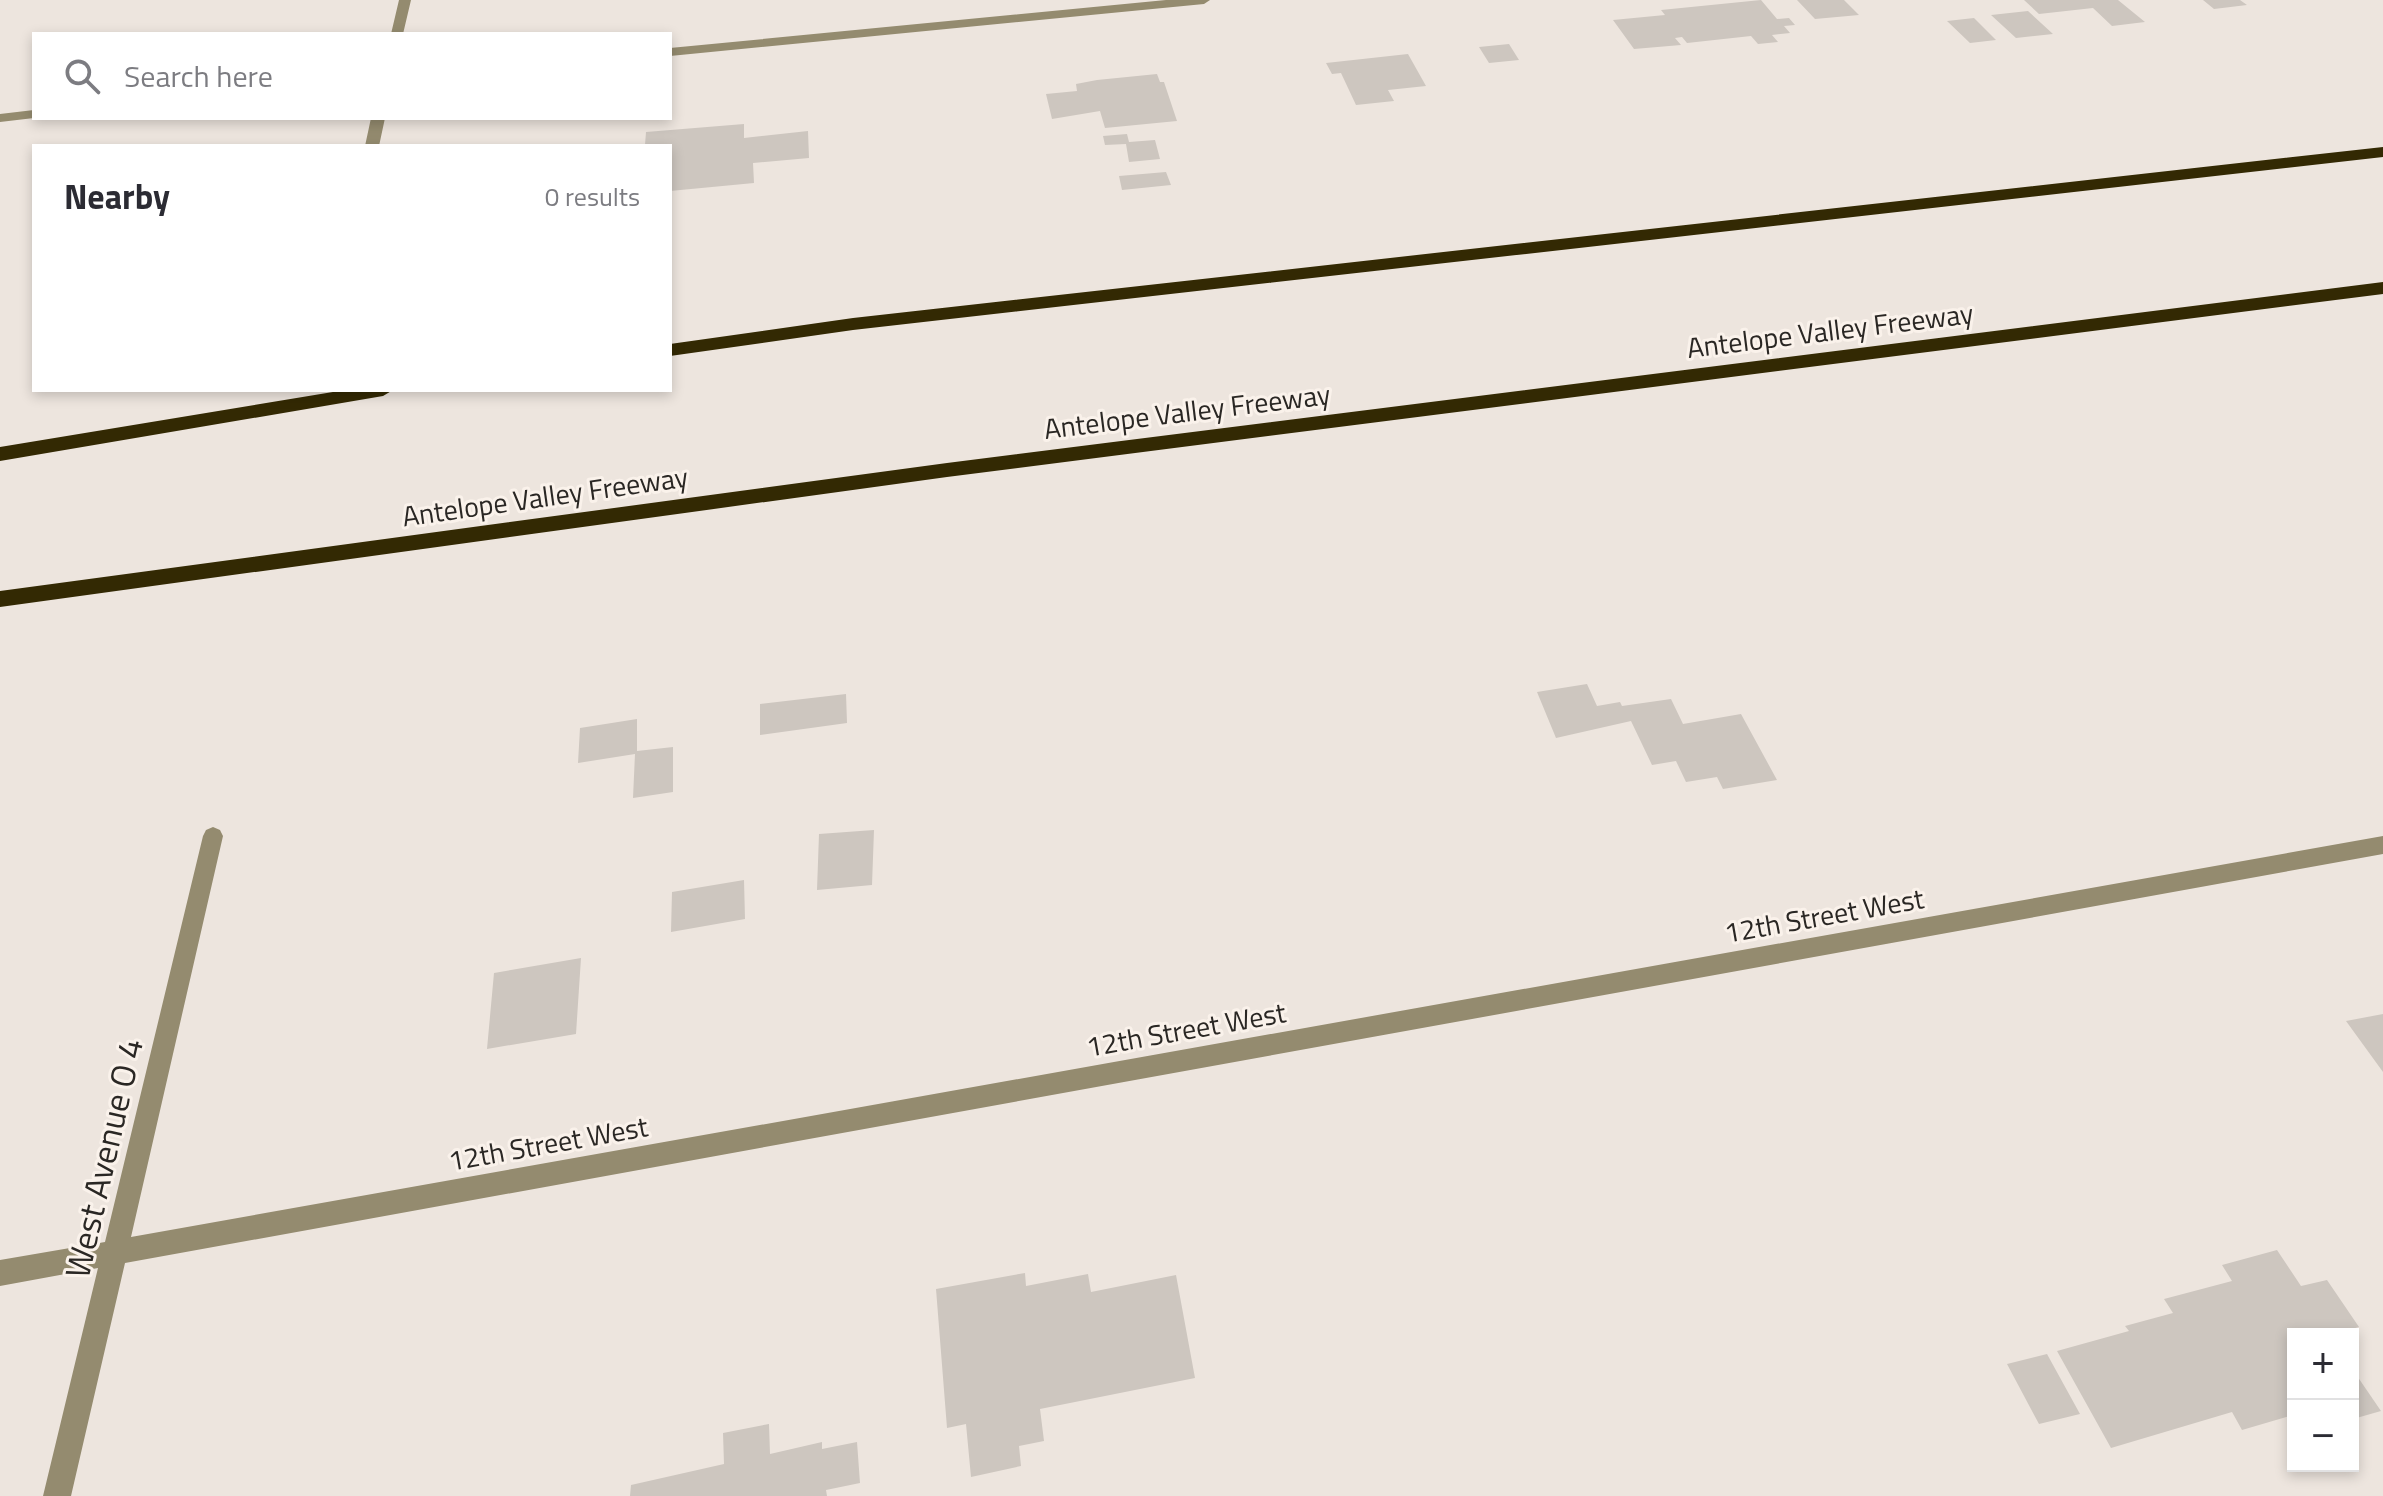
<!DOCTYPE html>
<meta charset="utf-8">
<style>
body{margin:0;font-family:"Titillium Web",sans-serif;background:#f7f7f7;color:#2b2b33}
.controls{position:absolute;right:24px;bottom:24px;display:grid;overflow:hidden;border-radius:0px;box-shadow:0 4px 12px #0003}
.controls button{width:72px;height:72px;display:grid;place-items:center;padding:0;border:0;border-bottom:2px solid #e1e1e2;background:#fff;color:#2b2b33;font:40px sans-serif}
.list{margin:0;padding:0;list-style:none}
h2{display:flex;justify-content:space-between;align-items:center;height:104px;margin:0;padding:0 32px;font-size:34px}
h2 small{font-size:26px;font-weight:400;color:#7c7c81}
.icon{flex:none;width:44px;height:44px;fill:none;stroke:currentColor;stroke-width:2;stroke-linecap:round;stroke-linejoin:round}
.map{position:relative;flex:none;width:2383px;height:1496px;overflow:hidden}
.search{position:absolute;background:#fff;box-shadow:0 4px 12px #0003;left:32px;top:32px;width:640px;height:88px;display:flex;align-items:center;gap:20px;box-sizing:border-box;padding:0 28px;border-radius:0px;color:#7c7c81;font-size:30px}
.panel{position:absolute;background:#fff;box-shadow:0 4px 12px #0003;left:32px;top:144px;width:640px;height:248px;border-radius:0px}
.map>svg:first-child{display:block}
.building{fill:#cdc6bf}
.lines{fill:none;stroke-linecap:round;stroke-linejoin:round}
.minor{fill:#948b6f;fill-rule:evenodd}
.highway{fill:#332903;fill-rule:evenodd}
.labels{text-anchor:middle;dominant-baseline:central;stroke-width:6;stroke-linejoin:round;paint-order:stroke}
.street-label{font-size:28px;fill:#2a2724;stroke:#faf2eb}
.near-street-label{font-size:34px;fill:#2a2724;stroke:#faf2eb}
</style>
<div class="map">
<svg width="2383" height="1496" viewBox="0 0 2383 1496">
<rect width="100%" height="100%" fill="#ede5de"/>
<path class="building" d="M1761,0L1777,19L1789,18L1795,25L1784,26L1790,33L1772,35L1778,42L1758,44L1751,36L1687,43L1682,37L1675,38L1681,45L1634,49L1613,20L1665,15L1661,10Z
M1797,0H1844L1859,15L1815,19Z
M2024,0H2118L2145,22L2112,26L2093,8L2039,14Z
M2203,0H2240L2247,5L2214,9Z
M2028,11L2053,34L2016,38L1991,15Z
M1974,18L1996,40L1970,43L1947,21Z
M1509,44L1519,60L1489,63L1479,47Z
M1408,54L1426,86L1388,90L1394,101L1356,105L1341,73L1332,74L1326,63Z
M1157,74L1160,82H1164L1177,121L1105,128L1100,111L1052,119L1046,94L1077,91L1076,84L1097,80Z
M744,124V138L808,131L809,158L753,163L754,183L670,191V146L645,145L646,132Z
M1127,134L1129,142L1155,140L1160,159L1129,162L1126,144L1105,145L1103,136Z
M1166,172L1171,185L1122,190L1119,176Z
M1587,684L1597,706L1620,702L1622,706L1671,699L1683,724L1741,714L1777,780L1723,789L1717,777L1686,782L1676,761L1652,765L1631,721L1556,738L1537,692Z
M846,694L847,723L760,735V704Z
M637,719V751L673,747V792L633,798L635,754L578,763L580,728Z
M874,830L872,885L817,890L819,834Z
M744,880L745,919L671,932L672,892Z
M581,958L576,1034L487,1049L494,973Z
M2383,1014V1072L2346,1021Z
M2277,1250L2301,1286L2327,1280L2359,1327L2334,1334H2293V1415L2242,1430L2232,1412L2111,1448L2057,1351L2129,1331L2125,1326L2173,1313L2164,1299L2232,1281L2222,1265Z
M1025,1273L1026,1286L1088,1274L1091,1292L1176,1275L1195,1378L1040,1409L1044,1441L1019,1446L1021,1466L971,1477L966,1424L947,1428L936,1289Z
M2047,1354L2080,1414L2039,1424L2007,1364Z
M2353,1370L2381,1411L2353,1419Z
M769,1424L770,1454L822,1442V1449L857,1442L860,1483L826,1490L827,1496H630L631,1485L724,1464L723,1433Z"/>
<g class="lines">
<path class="minor" d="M399,0H411L403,34H391Z
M1166,0H1210L1204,4L670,56V48Z
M34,110V118L0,122V114Z
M371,118H385L379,146H365Z
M213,827L220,830L223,836L131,1237L2383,836V854L125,1263L71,1496H43L98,1268L0,1286V1260L105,1242L203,836L206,830Z"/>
<path class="highway" d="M2383,147V157L853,330L670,356V344L853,318Z
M2383,282V294L947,477L0,607V591L947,463Z
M345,390H393L383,396L0,461V447Z"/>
</g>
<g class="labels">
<g class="street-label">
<text transform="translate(1830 330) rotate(-7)">Antelope Valley Freeway</text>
<text transform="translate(1187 411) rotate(-7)">Antelope Valley Freeway</text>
<text transform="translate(545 496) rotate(-8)">Antelope Valley Freeway</text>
<text transform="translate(1824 915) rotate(-10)">12th Street West</text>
<text transform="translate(1186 1029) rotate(-10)">12th Street West</text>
<text transform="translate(548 1143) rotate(-10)">12th Street West</text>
</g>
<g class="near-street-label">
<text transform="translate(103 1158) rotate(-77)">West Avenue O 4</text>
</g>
</g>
</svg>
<div class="controls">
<button>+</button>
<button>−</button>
</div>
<div class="search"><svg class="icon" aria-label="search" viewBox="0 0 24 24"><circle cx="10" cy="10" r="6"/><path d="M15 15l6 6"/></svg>Search here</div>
<section class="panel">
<h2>Nearby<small>0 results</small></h2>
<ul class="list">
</ul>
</section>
</div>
